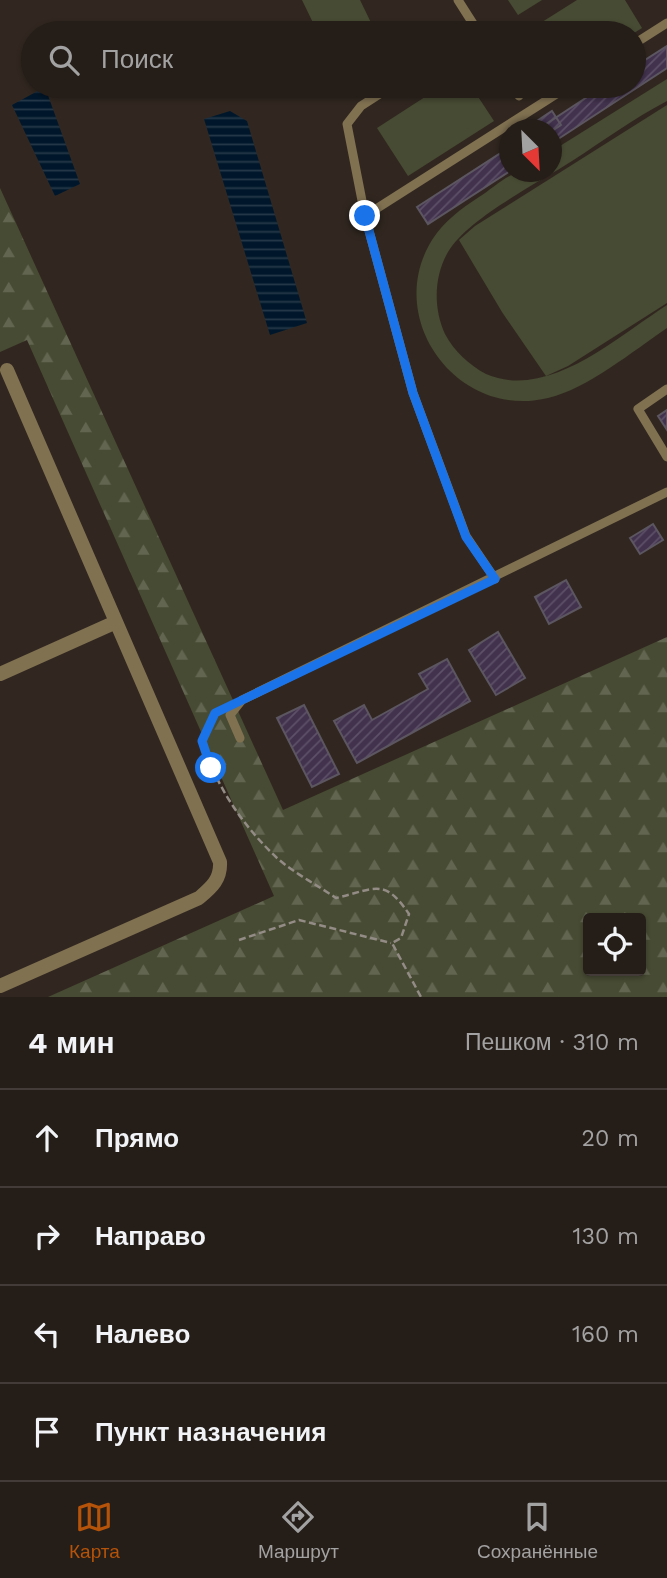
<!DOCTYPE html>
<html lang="ru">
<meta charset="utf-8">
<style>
body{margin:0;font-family:"Work Sans",sans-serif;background:#312a25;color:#f1f3f6}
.controls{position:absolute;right:21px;bottom:21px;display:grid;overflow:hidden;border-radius:7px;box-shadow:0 2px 5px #0004}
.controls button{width:63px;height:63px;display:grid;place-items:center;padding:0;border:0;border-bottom:2px solid #423b37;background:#251d18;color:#f1f3f6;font:35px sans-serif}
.compass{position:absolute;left:499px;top:119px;width:63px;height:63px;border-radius:50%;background:#251d18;box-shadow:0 2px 5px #0004;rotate:156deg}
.stop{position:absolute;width:21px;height:21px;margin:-16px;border:5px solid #1a73e8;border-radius:50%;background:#fff}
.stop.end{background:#1a73e8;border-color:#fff;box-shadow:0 2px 7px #0008}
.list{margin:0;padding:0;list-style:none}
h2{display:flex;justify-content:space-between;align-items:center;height:91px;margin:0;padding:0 28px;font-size:30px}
h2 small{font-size:23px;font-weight:400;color:#a3a2a2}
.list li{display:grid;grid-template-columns:46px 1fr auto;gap:21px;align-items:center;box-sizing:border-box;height:98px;padding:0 28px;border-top:2px solid #423b37}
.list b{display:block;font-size:26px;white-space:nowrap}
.list em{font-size:23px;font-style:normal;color:#a3a2a2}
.icon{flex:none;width:38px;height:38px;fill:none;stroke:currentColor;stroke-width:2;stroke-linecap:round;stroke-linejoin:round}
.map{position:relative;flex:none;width:667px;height:997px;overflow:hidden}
.search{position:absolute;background:#251d18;box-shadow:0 2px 5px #0004;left:21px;right:21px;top:21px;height:77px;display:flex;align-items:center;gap:18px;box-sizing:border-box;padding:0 24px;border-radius:38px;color:#a3a2a2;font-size:26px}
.sheet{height:483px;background:#251d18}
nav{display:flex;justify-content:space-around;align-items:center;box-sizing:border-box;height:98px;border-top:2px solid #423b37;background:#251d18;font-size:19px;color:#a3a2a2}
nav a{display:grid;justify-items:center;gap:4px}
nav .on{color:#b45309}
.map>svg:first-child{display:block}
.forest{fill:url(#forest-firs);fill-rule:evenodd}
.garden{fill:#474b33}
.water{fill:url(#water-rules)}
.building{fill:url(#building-hatch);stroke:#5c5661;stroke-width:2}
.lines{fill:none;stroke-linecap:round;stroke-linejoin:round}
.path{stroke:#938b85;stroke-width:2.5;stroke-dasharray:7 3.5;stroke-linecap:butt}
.service{stroke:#807151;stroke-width:9}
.minor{stroke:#807151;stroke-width:14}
.route{stroke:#1a73e8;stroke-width:9}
</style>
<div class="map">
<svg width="667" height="997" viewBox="0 0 667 997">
<defs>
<pattern id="forest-firs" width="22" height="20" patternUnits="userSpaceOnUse" patternTransform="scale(1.75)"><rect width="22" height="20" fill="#474b33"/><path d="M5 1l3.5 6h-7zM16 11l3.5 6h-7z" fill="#626550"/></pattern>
<pattern id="water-rules" width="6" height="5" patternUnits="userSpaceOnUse" patternTransform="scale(1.75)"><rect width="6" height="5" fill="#00172b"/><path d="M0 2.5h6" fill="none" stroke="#253949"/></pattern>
<pattern id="building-hatch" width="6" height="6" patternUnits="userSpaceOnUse" patternTransform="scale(1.75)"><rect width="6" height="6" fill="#42324e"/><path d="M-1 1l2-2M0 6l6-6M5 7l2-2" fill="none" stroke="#5d5067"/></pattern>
</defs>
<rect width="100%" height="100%" fill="#312720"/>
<path class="forest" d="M0,188L283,810L667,637V997H48L274,896L27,340L0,352ZM588,918H641V971H588Z"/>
<path class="garden" d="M302,0H360L376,33H318Z
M508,0H542L518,15Z
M577,0H625L642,28L634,33H534L531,29Z
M667,79V101C634,118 603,141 572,161C538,183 468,218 448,252C434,276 433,308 445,334C454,351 469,365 486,374C548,401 617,337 667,305V328C633,351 587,389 548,398C458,420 383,319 432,240C444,221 461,209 479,197C491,190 506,175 520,172C529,169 542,172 552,172V151Z
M442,86H471L494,121L408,176L377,128Z
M667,105V303L568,366L546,376L502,312L459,240L475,226Z"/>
<path class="water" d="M45,87L80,184L55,196L12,105Z
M230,111L247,121L307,323L270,335L204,119Z"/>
<path class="building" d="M667,46V68L552,143V130H537L604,86H634V67Z
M552,111L561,125L552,131L529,130L528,127Z
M510,147V171L428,224L417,207Z
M667,410V430L658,416Z
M653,524L663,540L640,554L630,538Z
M566,580L581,607L549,624L535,597Z
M498,632L525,678L496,695L469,650Z
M447,659L470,701L357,763L334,721L364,705L372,720L428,689L419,674Z
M304,705L339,774L312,787L277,718Z"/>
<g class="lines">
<path class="path" d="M218,711L202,741C216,786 242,825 277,858C294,873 317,885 336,898C375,889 384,877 409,914L401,938L392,943L421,997
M239,940L299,920L391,943"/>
<path class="service" d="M458,0L479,33
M634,44L667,23
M392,86L361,106L347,124L365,216L413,393L466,536L495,579
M513,86L519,96
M365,216L569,86
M667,389L638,409L667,457
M240,738L230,715L242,700L667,492"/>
<path class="minor" d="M0,674L116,622
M0,986L199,898C212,887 221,879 220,862L7,370"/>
</g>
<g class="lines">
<path class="route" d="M211,768L202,741L215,713L495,579L466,537L413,393L365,216"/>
</g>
</svg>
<div class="controls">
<button><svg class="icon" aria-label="locate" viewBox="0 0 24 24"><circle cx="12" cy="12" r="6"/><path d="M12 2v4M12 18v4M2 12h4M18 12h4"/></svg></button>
</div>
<svg class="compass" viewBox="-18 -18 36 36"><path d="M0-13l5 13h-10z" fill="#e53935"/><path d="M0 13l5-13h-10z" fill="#a3a2a2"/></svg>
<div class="stop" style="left:211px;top:768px"></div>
<div class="stop end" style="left:365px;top:216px"></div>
<div class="search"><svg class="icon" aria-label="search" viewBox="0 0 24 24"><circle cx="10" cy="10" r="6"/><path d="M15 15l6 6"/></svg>Поиск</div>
</div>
<section class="sheet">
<h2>4 мин<small>Пешком · 310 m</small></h2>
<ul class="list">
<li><svg class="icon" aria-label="ahead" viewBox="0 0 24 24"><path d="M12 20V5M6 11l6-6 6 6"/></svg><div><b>Прямо</b></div><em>20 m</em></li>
<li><svg class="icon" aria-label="right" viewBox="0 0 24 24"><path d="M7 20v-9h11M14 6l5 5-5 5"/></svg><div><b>Направо</b></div><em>130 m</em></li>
<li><svg class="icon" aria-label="left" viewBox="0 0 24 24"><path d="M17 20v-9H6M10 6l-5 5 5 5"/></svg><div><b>Налево</b></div><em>160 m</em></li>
<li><svg class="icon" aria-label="arrive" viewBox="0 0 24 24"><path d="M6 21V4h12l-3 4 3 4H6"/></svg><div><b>Пункт назначения</b></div></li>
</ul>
</section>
<nav>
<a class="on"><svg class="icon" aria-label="map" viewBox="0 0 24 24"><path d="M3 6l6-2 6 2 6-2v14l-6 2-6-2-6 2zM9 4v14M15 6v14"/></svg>Карта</a>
<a><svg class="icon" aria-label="directions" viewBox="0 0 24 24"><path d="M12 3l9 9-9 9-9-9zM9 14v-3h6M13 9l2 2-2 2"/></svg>Маршрут</a>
<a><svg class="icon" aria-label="saved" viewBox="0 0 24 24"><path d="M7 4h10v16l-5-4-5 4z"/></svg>Сохранённые</a>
</nav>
